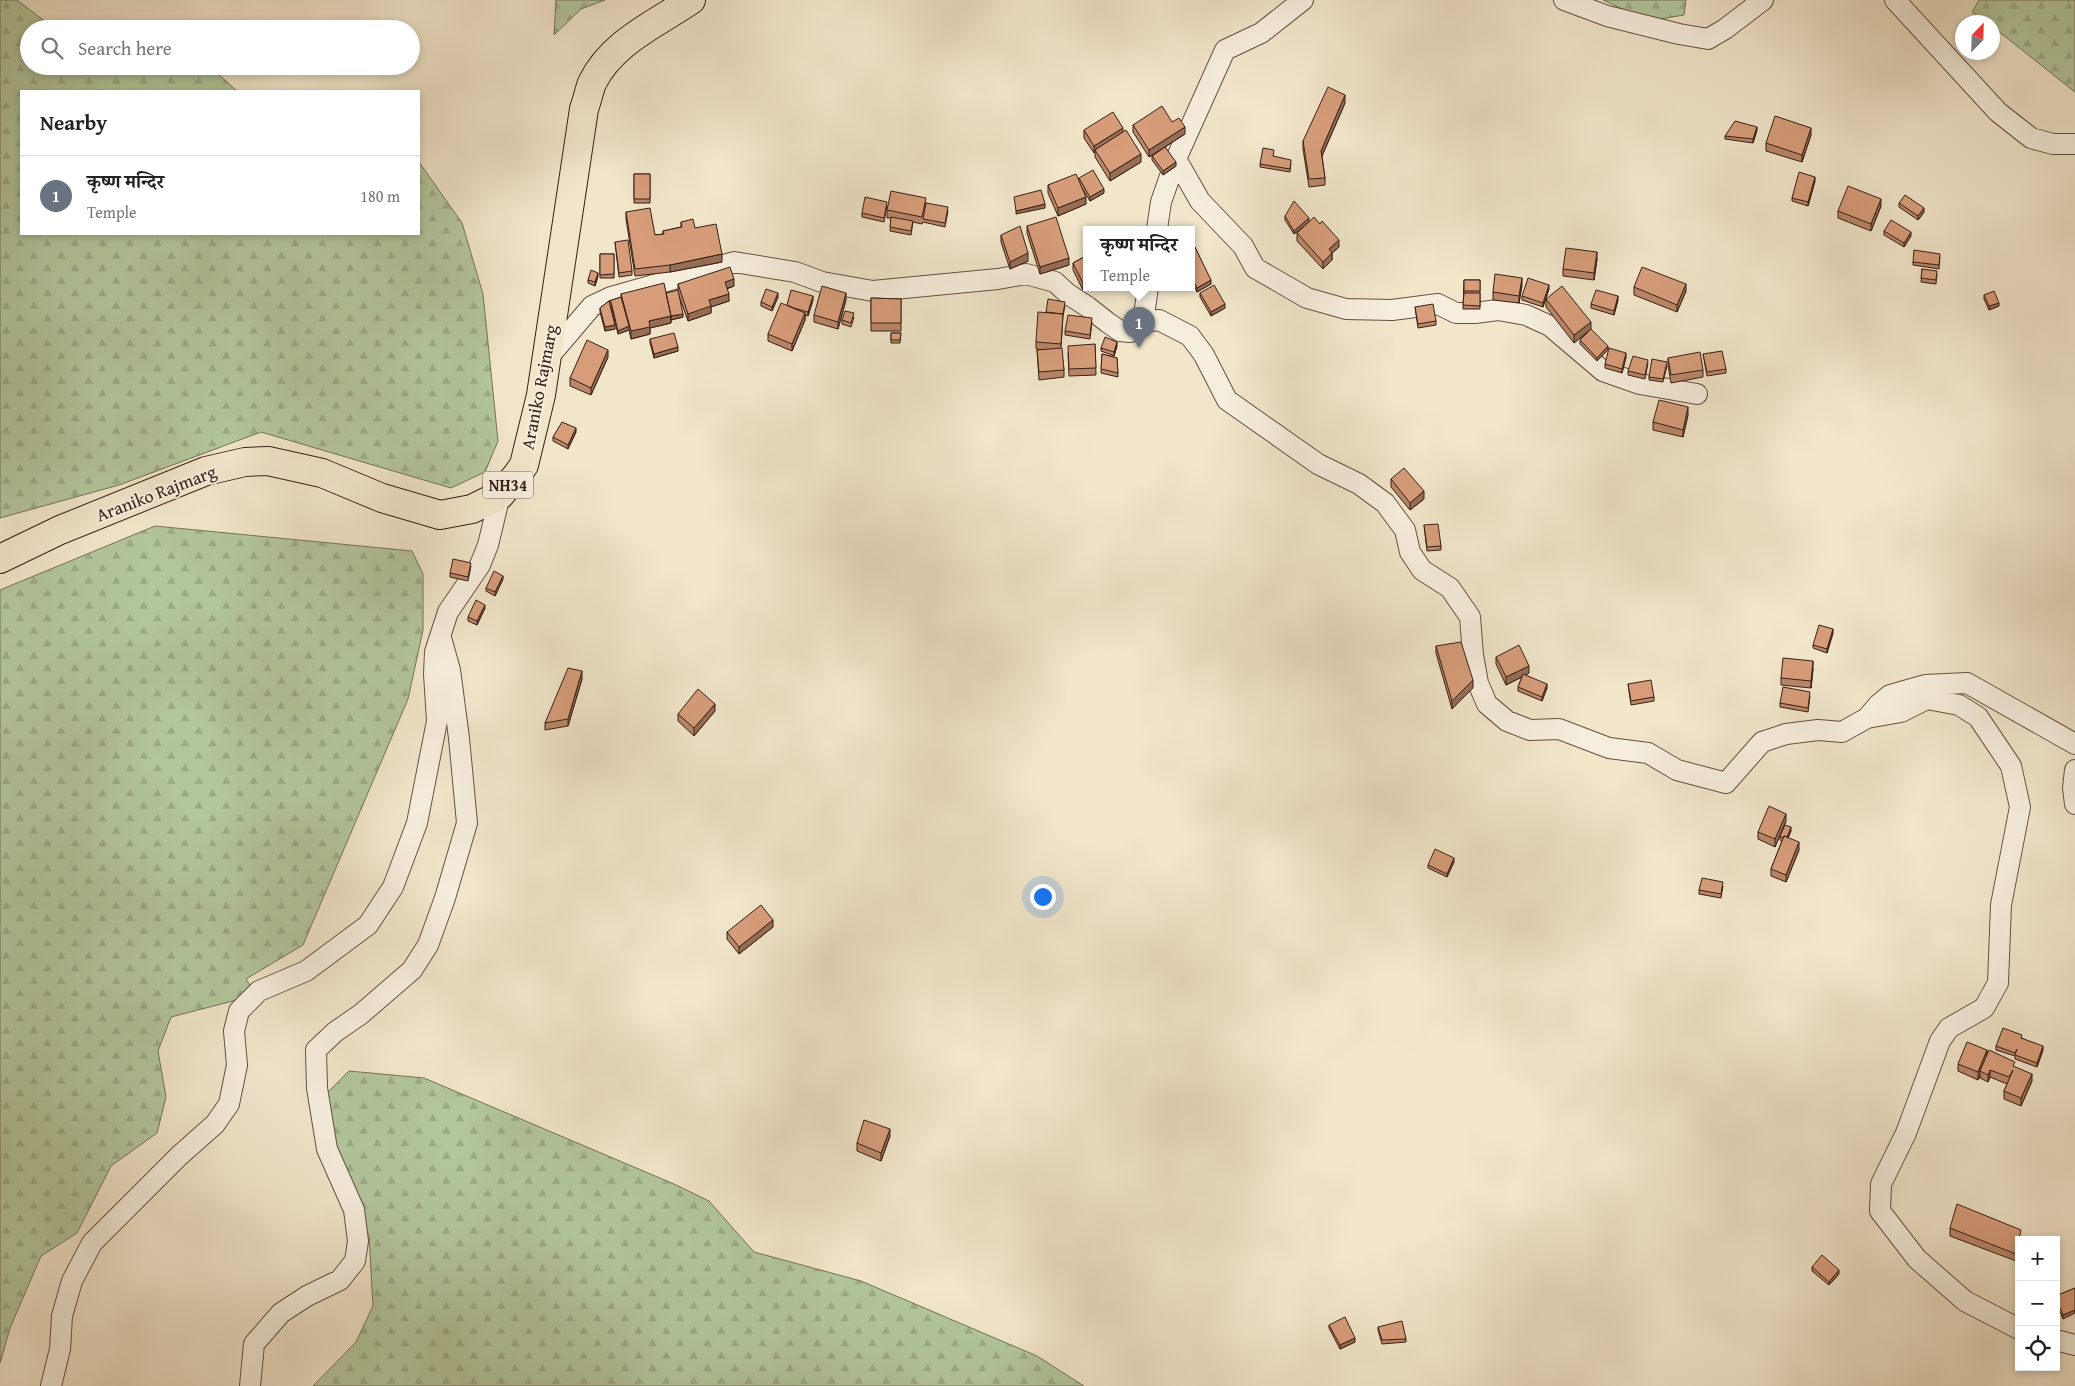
<!DOCTYPE html>
<meta charset="utf-8">
<style>
body{margin:0;font-family:"Gentium Book Plus","Noto Serif Devanagari",serif;background:#f6f6f6;color:#222}
.controls{position:absolute;right:15px;bottom:15px;display:grid;overflow:hidden;border-radius:0px;box-shadow:0 2px 8px #0003}
.controls button{width:45px;height:45px;display:grid;place-items:center;padding:0;border:0;border-bottom:1px solid #e0e0e0;background:#fff;color:#222;font:25px sans-serif}
.compass{position:absolute;left:1955px;top:15px;width:45px;height:45px;border-radius:50%;background:#fff;box-shadow:0 2px 8px #0003;rotate:23deg}
.you{position:absolute;left:1042px;top:896px;width:18px;height:18px;margin:-12px;border:4px solid #fff;border-radius:50%;background:#1a73e8;box-shadow:0 0 0 8px #1a73e833}
.badge{display:grid;place-items:center;width:32px;height:32px;border-radius:50%;background:#8f2418;color:#fff;font-size:16px;font-weight:700}
.pin{position:absolute;translate:-50% -41px;filter:drop-shadow(0 1px 2px #0008)}
.pin::after{content:'';position:absolute;top:26px;width:18px;height:15px;background:inherit;clip-path:polygon(0 0,100% 0,50% 100%)}
.popup{position:absolute;left:1083px;top:226px;width:112px;height:65px;box-sizing:border-box;display:grid;place-content:center;border-radius:0px;background:#fff;filter:drop-shadow(0 1px 4px #0005);font-size:16px;white-space:nowrap;color:#767676}
.popup b{font-size:19px;color:#222}
.popup::after{content:'';position:absolute;left:50%;top:100%;margin-left:-10px;border:10px solid transparent;border-top-color:#fff}
.list{margin:0;padding:0;list-style:none}
h2{display:flex;justify-content:space-between;align-items:center;height:65px;margin:0;padding:0 20px;font-size:21px}
h2 small{font-size:16px;font-weight:400;color:#767676}
.list li{display:grid;grid-template-columns:32px 1fr auto;gap:15px;align-items:center;box-sizing:border-box;height:80px;padding:0 20px;border-top:1px solid #e0e0e0}
.list b{display:block;font-size:19px;white-space:nowrap}
.list p{margin:0;font-size:16px;white-space:nowrap;color:#767676}
.list em{font-size:16px;font-style:normal;color:#767676}
.icon{flex:none;width:28px;height:28px;fill:none;stroke:currentColor;stroke-width:2;stroke-linecap:round;stroke-linejoin:round}
.map{position:relative;flex:none;width:2075px;height:1386px;overflow:hidden}
.search{position:absolute;background:#fff;box-shadow:0 2px 8px #0003;left:20px;top:20px;width:400px;height:55px;display:flex;align-items:center;gap:12px;box-sizing:border-box;padding:0 18px;border-radius:28px;color:#767676;font-size:19px}
.panel{position:absolute;background:#fff;box-shadow:0 2px 8px #0003;left:20px;top:90px;width:400px;height:145px;border-radius:0px}
.map>svg:first-child{display:block}
.forest{fill:url(#forest-firs);stroke:#757258}
.lines{fill:none;stroke-linecap:round;stroke-linejoin:round}
.street-casing{stroke:#665042;stroke-width:22}
.highway-casing{stroke:#371f14;stroke-width:30}
.street{stroke:#f6eedd;stroke-width:20}
.highway{stroke:#f1e5ca;stroke-width:28}
.wall{fill:#b9876a;stroke:#371f14}
.shaded-wall{fill:#966e56;stroke:#371f14}
.building{fill:#d79d7b;stroke:#371f14}
.labels{text-anchor:middle;dominant-baseline:central;stroke-width:4;stroke-linejoin:round;paint-order:stroke}
.shield{fill:#f6eedd;stroke:#705d50;stroke-width:1}
.shield-label{font-size:16px;font-weight:bold;fill:#371f14}
.street-label{font-size:18px;fill:#371f14;stroke:#f6eedd}
</style>
<div class="map">
<svg width="2075" height="1386" viewBox="0 0 2075 1386">
<defs>
<pattern id="forest-firs" width="22" height="20" patternUnits="userSpaceOnUse" patternTransform="scale(1.25)"><rect width="22" height="20" fill="#b3c69c"/><path d="M5 1l3.5 6h-7zM16 11l3.5 6h-7z" fill="#9baa86"/></pattern>
</defs>
<rect width="100%" height="100%" fill="#f1e5ca"/>
<filter id="stains"><feTurbulence type="fractalNoise" baseFrequency=".004" numOctaves="4"/><feColorMatrix values="0 0 0 0 .2 0 0 0 0 .09 0 0 0 0 .02 0 0 0 .5 -.17"/></filter>
<radialGradient id="worn" r=".72"><stop offset=".6" stop-color="#630" stop-opacity="0"/><stop offset="1" stop-color="#630" stop-opacity=".3"/></radialGradient>
<path class="forest" d="M0,0H17L55,29H29V66H209L237,91H21V234H419V162L462,223L483,294L498,441L485,472L451,488L261,432L119,485L0,518Z
M556,0H605L581,9L554,35Z
M1603,0H1686L1684,15L1648,21Z
M1979,0H2075V92L1993,27L1992,22H1986L1972,12Z
M155,526L412,551L423,574V630L408,699L303,945L246,979L256,995L171,1017L158,1051L166,1097L157,1133L111,1166L77,1233L41,1256L10,1328L0,1363V590Z
M349,1071L424,1078L674,1184L709,1201L754,1252L861,1281L1037,1356L1084,1386H313L356,1342L373,1306L369,1236L322,1136L323,1097Z"/>
<g class="lines">
<g class="street-casing">
<path id="street" d="M1564,0L1607,16L1679,34L1708,39L1725,29L1763,0
M1895,0L1998,112L2031,138L2053,144H2075
M1176,159L1200,201L1243,246L1255,268L1307,298L1346,309L1392,310L1438,304L1456,313H1475L1498,310L1526,315L1550,326L1603,371L1640,384L1697,394
M1157,229L1161,202L1176,159L1225,50L1261,33L1303,0
M1143,322L1159,320L1190,336L1204,355L1227,400L1318,464L1359,484L1385,503L1405,530L1410,552L1422,570L1450,588L1470,617L1473,655L1478,683L1487,704L1507,721L1530,730L1559,729L1609,748L1648,753L1677,770L1726,783L1762,742L1786,734L1818,730L1842,732L1867,718L1901,712L1927,699L1959,705L1978,717L2011,766L2020,807L2001,905L1998,983L1984,1008L1949,1028L1940,1041L1906,1133L1881,1184L1880,1211L1917,1259L1965,1301L2019,1329
M546,360L592,306L611,297L734,262L795,272L822,282L873,291L998,279L1026,274L1055,282L1068,294L1088,307L1107,322L1120,331L1130,332L1143,322L1148,287
M1867,718L1878,705L1890,695L1925,685L1967,683L2075,744
M2075,770L2073,788L2075,804
M2056,1340L2075,1345
M51,1386L60,1349L62,1316L72,1281L92,1243L179,1156L215,1124L229,1104L237,1065L234,1031L239,1011L259,991L306,971L368,925L393,887L417,823L437,721L434,674L435,652L448,612L480,565L488,545L500,495
M250,1386L254,1344L281,1313L307,1296L340,1280L355,1261L358,1241L354,1210L327,1149L317,1088L316,1050L335,1032L361,1014L412,970L428,945L445,898L467,823L459,738L450,670L441,638"/>
</g>
<g class="highway-casing">
<path id="highway" d="M0,559L60,530L206,471L245,462L268,461L322,473L382,498L440,515L472,509L500,495L517,475L524,465L541,395L584,109C587,101 589,91 592,83C612,42 656,24 691,0"/>
</g>
<use href="#street" class="street"/>
<use href="#highway" class="highway"/>
</g>
<path class="wall" d="M1345,103L1322,156L1325,178V185L1309,187L1303,149V141Z
M1172,122L1185,134L1165,147L1176,166L1163,175L1152,160V156L1157,152L1149,157L1133,132V125Z
M1084,130L1123,133L1141,162L1110,181L1095,157V152L1094,153L1084,138Z
M1757,130L1753,143L1725,139V136Z
M1811,135L1802,162L1766,151V143Z
M1273,156L1291,163L1290,172L1260,167V164Z
M634,174H650V203H634Z
M1079,178L1104,193L1090,201L1081,186L1086,204L1058,216L1048,193V185L1079,180Z
M1815,181L1808,206L1792,201V198Z
M926,203L948,211L945,227L923,222L922,224L913,222L911,235L890,231L891,218H887V210Z
M1899,203L1924,212L1918,220L1899,207Z
M887,205L884,222L862,217V213Z
M1881,206L1871,231L1838,218V211Z
M626,212L655,235L663,234V231L681,227V222L695,228L722,262L670,272L635,276L626,219Z
M1285,216L1309,222L1294,234L1285,220Z
M1320,224L1339,247L1332,253V260L1323,269L1297,241V233Z
M1027,226L1069,265L1040,274L1027,233Z
M1884,231L1911,236L1904,247L1884,235Z
M1001,235L1028,261L1010,269L1001,242Z
M1192,241L1211,284L1197,292L1192,281Z
M615,242L632,271V275L619,277Z
M600,254H614V278H600Z
M1086,256L1083,290L1073,270V263Z
M1940,257L1939,269L1913,265V262Z
M1597,259L1594,280L1563,276V269Z
M1922,269L1937,274L1936,284L1921,282Z
M598,276L595,286L588,283V280Z
M1464,280H1480V309H1463Z
M678,284L734,286L727,289L729,301L711,307V313L688,321L678,293L683,317L671,320V323L650,328V334L631,339L629,330L618,334L611,306L610,305L615,329L605,331L600,312V308L609,301L621,297V294L666,293L678,291Z
M1522,285L1519,303L1493,300V292Z
M1634,287L1686,291L1677,312L1634,295Z
M1549,289L1543,307L1522,300V296Z
M1200,293L1225,308L1211,316L1200,297Z
M1984,295L1999,306L1989,310L1984,299Z
M778,297L772,311L761,306V302Z
M871,298L901,299V331H871Z
M1546,299L1591,329L1574,343L1546,307Z
M813,300L808,316L805,315V320L792,351L768,341V334L787,305Z
M846,300L838,329L814,322V315Z
M1618,300L1614,315L1591,308V304Z
M1065,306L1063,316L1061,348L1064,370V377L1039,380L1037,350H1044L1036,349V342L1046,312Z
M1415,307L1436,321V325L1418,328Z
M854,317L851,327L842,324V320Z
M1092,322L1090,339L1065,335V331Z
M891,333H901L900,343H891Z
M650,339L678,351L654,358L650,343Z
M1580,340L1608,350L1597,361L1580,344Z
M1095,344L1096,375L1069,376L1068,353Z
M1117,346L1114,356L1101,351V348Z
M1102,354L1117,358L1118,377L1101,373Z
M1703,354L1726,369V373L1707,376Z
M608,357L591,395L570,386V378Z
M1626,357L1622,373L1605,368V364Z
M1668,358L1703,370V377L1671,383L1668,365Z
M1648,363L1645,379L1628,375V371Z
M1667,366L1663,382L1649,380V377Z
M1688,415L1683,437L1653,430V422Z
M576,432L568,449L553,441V437Z
M1391,479L1424,499L1410,510L1391,487Z
M1424,525L1441,546V550L1427,551Z
M471,566L468,581L450,577V573Z
M503,579L495,596L486,591V588Z
M485,608L477,625L468,621V617Z
M1833,633L1827,653L1813,648V645Z
M1436,646L1473,688L1452,709L1436,653Z
M1496,657L1529,673L1525,675L1547,688L1542,701L1518,691V687L1522,677L1506,685L1496,664Z
M1813,669L1811,688L1781,685V678Z
M582,679L568,726L545,730V723Z
M1628,684L1654,697V701L1631,705Z
M1810,696L1808,712L1780,707V703Z
M715,711L694,736L678,721V714Z
M1786,821L1775,847L1758,839V832Z
M1791,831L1788,838L1799,850L1786,882L1771,876V869L1782,841L1780,840V836Z
M1454,862L1447,877L1428,868V865Z
M1723,886L1721,898L1699,894V890Z
M773,927L739,954L727,939V932Z
M2022,1038L2043,1050L2037,1067L2015,1059V1056L1996,1050V1046Z
M1987,1053L2015,1067L2032,1081L2021,1106L2004,1099V1091L2007,1084L1990,1077L1988,1082L1980,1078V1076L1978,1080L1958,1071V1064Z
M890,1136L881,1161L857,1151V1143Z
M1950,1228L2021,1238V1240H2019L2016,1261L1950,1236Z
M1812,1267L1839,1274L1829,1285L1812,1271Z
M2075,1288L2063,1319L2056,1303V1296Z
M1329,1325L1355,1342L1340,1349L1329,1328Z
M1378,1327L1406,1339V1342L1382,1344L1378,1330Z"/>
<path class="shaded-wall" d="M1345,95V103L1321,158V151Z
M1185,127V134L1149,157V150Z
M1757,127V130L1753,143V139Z
M1123,128V135L1095,150V152L1094,153V146Z
M1811,128V135L1802,162V155Z
M1141,154V162L1110,181V173Z
M1176,162V166L1163,175V171Z
M1815,177V181L1808,206V202Z
M1104,189V193L1090,201V197Z
M1086,197V204L1058,216V208Z
M1881,199V206L1871,231V224Z
M1045,204V208L1016,214V211Z
M1924,208V212L1918,220V216Z
M1309,218V222L1294,234V231Z
M1911,232V236L1904,247V243Z
M1339,240V247L1332,253V260L1323,269V262L1329,249Z
M1597,252V259L1594,280V273Z
M1028,253V261L1010,269V262Z
M722,254V262L670,272V265Z
M1069,258V265L1040,274V267Z
M598,273V276L595,286V282Z
M1522,278V285L1519,303V296Z
M734,279V286L725,289V282Z
M1211,280V284L1197,292V288Z
M1086,281V287H1090L1083,290V283Z
M1686,284V291L1677,312V305Z
M1549,285V289L1543,307V303Z
M778,293V297L772,311V307Z
M846,293V300L838,329V322Z
M729,294V301L711,307V313L688,321V314L709,300Z
M813,296V300L808,316V312Z
M1618,296V300L1614,315V311Z
M1999,303V306L1989,310V306Z
M1225,304V308L1211,316V312Z
M805,313V320L792,351V344Z
M683,314V317L671,320V316Z
M671,316V323L650,328V334L631,339V331L649,321Z
M1591,322V329L1574,343V335Z
M615,325V329L605,331V327Z
M629,326V330L618,334V331Z
M1117,342V346L1114,356V352Z
M1608,346V350L1597,361V358Z
M678,347V351L654,358V354Z
M608,350V357L591,395V388Z
M1626,353V357L1622,373V369Z
M1688,407V415L1683,437V430Z
M576,428V432L568,449V445Z
M1424,491V499L1410,510V503Z
M503,576V579L495,596V592Z
M485,605V608L477,625V621Z
M1833,629V633L1827,653V649Z
M1813,661V669L1811,688V681Z
M1529,666V673L1506,685V677Z
M582,671V679L568,726V719Z
M1473,680V688L1452,709V701Z
M1547,684V688L1542,701V697Z
M715,704V711L694,736V728Z
M1786,814V821L1775,847V839Z
M1791,827V831L1786,842V839Z
M1799,842V850L1786,882V875Z
M1454,858V862L1447,877V874Z
M773,920V927L739,954V947Z
M2043,1046V1050L2037,1067V1063Z
M1987,1050V1057L1980,1071V1076L1978,1080V1072Z
M1990,1070V1077L1988,1082V1075Z
M2032,1074V1081L2021,1106V1098Z
M890,1129V1136L881,1161V1153Z
M2019,1242V1249L2016,1261V1254Z
M1839,1270V1274L1829,1285V1282Z
M2075,1310V1313L2063,1319V1315Z
M1355,1338V1342L1340,1349V1345Z"/>
<path class="building" d="M1328,87L1345,95L1321,151L1325,178L1309,179L1303,141Z
M1162,106L1172,122L1179,118L1185,127L1149,150L1133,125Z
M1113,112L1123,128L1094,146L1084,130Z
M1775,116L1811,128L1802,155L1766,143Z
M1735,121L1757,127L1753,139L1725,136Z
M1126,130L1141,154L1110,173L1095,150Z
M1165,147L1176,162L1163,171L1152,156Z
M1263,148L1274,150L1273,156L1291,160L1290,169L1260,164Z
M1093,170L1104,189L1090,197L1079,178Z
M1799,172L1815,177L1808,202L1792,198Z
M634,174H650V199H634Z
M1076,174L1086,197L1058,208L1048,185Z
M1848,186L1881,199L1871,224L1838,211Z
M1041,190L1045,204L1016,211L1014,197Z
M891,191L926,198L922,217L887,210Z
M1905,195L1924,208L1918,216L1899,203Z
M865,197L887,202L884,218L862,213Z
M1294,201L1309,218L1294,231L1285,216Z
M926,203L948,207L945,223L923,219Z
M650,208L655,235L664,234L663,231L682,227L681,222L693,219L695,228L716,224L722,254L670,265L635,269L626,212Z
M891,217L913,221L911,231L890,227Z
M1056,217L1069,258L1040,267L1027,226Z
M1314,217L1320,224L1322,221L1339,240L1329,249L1332,253L1323,262L1297,233Z
M1891,220L1911,232L1904,243L1884,231Z
M1020,226L1028,253L1010,262L1001,235Z
M628,240L632,271L619,273L615,242Z
M1192,241L1211,280L1197,288L1192,278Z
M1566,248L1597,252L1594,273L1563,269Z
M1914,250L1940,254L1939,265L1913,262Z
M600,254H614V274L600,275Z
M1086,256V281L1083,283L1073,263Z
M730,267L734,279L725,282L729,294L709,300L711,306L688,314L678,284Z
M1642,267L1686,284L1677,305L1634,287Z
M1922,269L1937,271L1936,280L1921,278Z
M591,270L598,273L595,282L588,280Z
M1495,274L1522,278L1519,296L1493,292Z
M1528,278L1549,285L1543,303L1522,296Z
M1464,280H1480V291H1464Z
M664,283L671,316L649,321L650,327L631,331L621,294Z
M1214,285L1225,304L1211,312L1200,293Z
M822,286L846,293L838,322L814,315Z
M1562,286L1591,322L1574,335L1546,299Z
M766,289L778,293L772,307L761,302Z
M678,290L683,314L671,316L666,293Z
M791,290L813,296L808,312L794,308L787,305Z
M1596,290L1618,296L1614,311L1591,304Z
M1994,291L1999,303L1989,306L1984,295Z
M1464,293H1480V306L1463,305Z
M621,297L629,326L618,331L611,302L609,301Z
M871,298L901,299V323H871Z
M1048,299L1065,302L1063,314L1046,312Z
M609,301L615,325L605,327L600,308Z
M781,303L805,313L792,344L768,334Z
M1433,304L1436,321L1418,324L1415,307Z
M845,311L854,313L851,323L842,320Z
M1038,312L1063,314L1061,344L1036,342Z
M1068,315L1092,318L1090,335L1065,331Z
M1591,329L1608,346L1597,358L1580,340Z
M674,333L678,347L654,354L650,339Z
M891,333H901L900,340H891Z
M1105,337L1117,342L1114,352L1101,348Z
M587,340L608,350L591,388L570,378Z
M1095,344L1096,368L1069,369L1068,346Z
M1062,348L1064,370L1039,372L1037,350Z
M1609,348L1626,353L1622,369L1605,364Z
M1722,351L1726,369L1707,372L1703,354Z
M1700,352L1703,370L1671,375L1668,358Z
M1102,354L1117,358L1118,373L1101,369Z
M1633,356L1648,360L1645,375L1628,371Z
M1652,359L1667,362L1663,379L1649,377Z
M1659,400L1688,407L1683,430L1653,422Z
M562,422L576,428L568,445L553,437Z
M1404,468L1424,491L1410,503L1391,479Z
M1438,524L1441,546L1427,547L1424,525Z
M453,559L471,563L468,577L450,573Z
M494,571L503,576L495,592L486,588Z
M476,600L485,605L477,621L468,617Z
M1819,625L1833,629L1827,649L1813,645Z
M1461,642L1473,680L1452,701L1436,646Z
M1519,645L1529,666L1506,677L1496,657Z
M1783,658L1813,661L1811,681L1781,678Z
M568,668L582,671L568,719L545,723Z
M1523,674L1547,684L1542,697L1518,687Z
M1651,680L1654,697L1631,701L1628,684Z
M1783,687L1810,692L1808,708L1780,703Z
M698,689L715,704L694,728L678,714Z
M1769,806L1786,814L1775,839L1758,832Z
M1785,825L1791,827L1787,837L1784,836L1783,838L1780,836Z
M1784,836L1799,842L1786,875L1771,869Z
M1435,849L1454,858L1447,874L1428,865Z
M1702,878L1723,882L1721,894L1699,890Z
M761,905L773,920L739,947L727,932Z
M2003,1028L2022,1035L2021,1038L2043,1046L2037,1063L2015,1055L2017,1049L2015,1053L1996,1046Z
M1967,1042L1987,1050L1978,1072L1958,1064Z
M1989,1050L2015,1062L2013,1066L2032,1074L2021,1098L2004,1091L2013,1070L2009,1077L1990,1070L1988,1075L1980,1071Z
M864,1120L890,1129L881,1153L857,1143Z
M1957,1204L2021,1230L2016,1254L1950,1228Z
M1822,1255L1839,1270L1829,1282L1812,1267Z
M2075,1288V1310L2063,1315L2056,1299V1296Z
M1345,1317L1355,1338L1340,1345L1329,1325Z
M1402,1321L1406,1339L1382,1340L1378,1327Z"/>
<g class="labels">
<rect class="shield" x="483" y="471.5" width="50" height="27" rx="4"/>
<g class="shield-label">
<text x="508" y="485">NH34</text>
</g>
<g class="street-label">
<text transform="translate(539 387) rotate(-79)">Araniko Rajmarg</text>
<text transform="translate(156 493) rotate(-21)">Araniko Rajmarg</text>
</g>
</g>
<rect width="100%" height="100%" filter="url(#stains)"/>
<rect width="100%" height="100%" fill="url(#worn)"/>
</svg>
<div class="controls">
<button>+</button>
<button>−</button>
<button><svg class="icon" aria-label="locate" viewBox="0 0 24 24"><circle cx="12" cy="12" r="6"/><path d="M12 2v4M12 18v4M2 12h4M18 12h4"/></svg></button>
</div>
<svg class="compass" viewBox="-18 -18 36 36"><path d="M0-13l5 13h-10z" fill="#e53935"/><path d="M0 13l5-13h-10z" fill="#767676"/></svg>
<div class="you"></div>
<div class="pin badge" style="left:1139px;top:348px;background:#6b7280">1</div>
<div class="popup"><b>कृष्ण मन्दिर</b>Temple</div>
<div class="search"><svg class="icon" aria-label="search" viewBox="0 0 24 24"><circle cx="10" cy="10" r="6"/><path d="M15 15l6 6"/></svg>Search here</div>
<section class="panel">
<h2>Nearby<small></small></h2>
<ul class="list">
<li><span class="badge" style="background:#6b7280">1</span><div><b>कृष्ण मन्दिर</b><p>Temple</p></div><em>180 m</em></li>
</ul>
</section>
</div>
